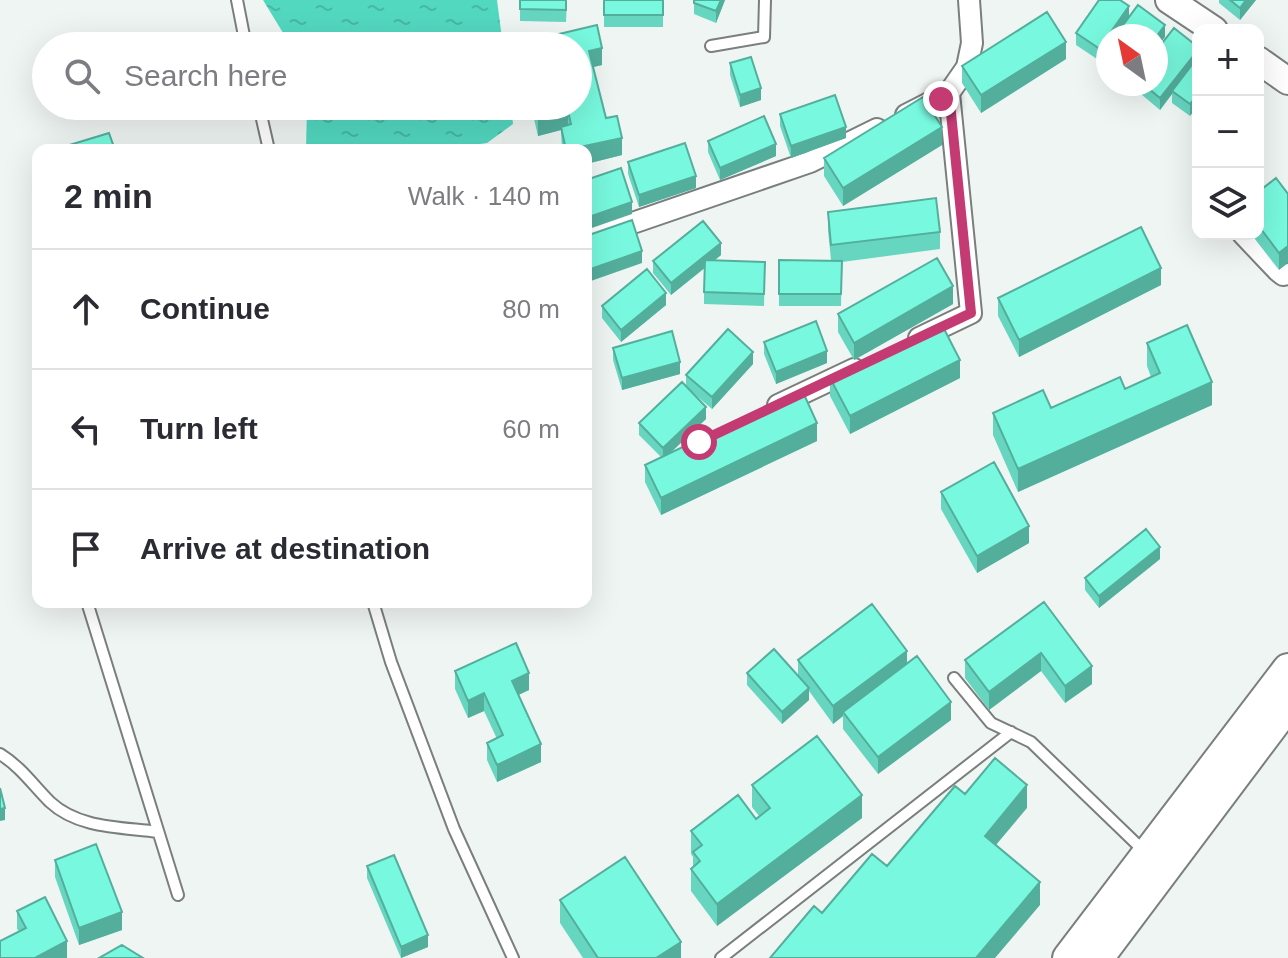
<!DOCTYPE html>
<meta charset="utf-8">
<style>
body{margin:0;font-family:Arial,sans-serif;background:#f2f2f3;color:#2b2b33}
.controls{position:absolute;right:24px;top:24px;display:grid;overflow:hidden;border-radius:16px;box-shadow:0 8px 32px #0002}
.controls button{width:72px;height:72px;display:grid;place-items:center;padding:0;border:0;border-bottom:2px solid #e1e1e2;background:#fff;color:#2b2b33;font:40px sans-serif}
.compass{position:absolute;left:1096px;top:24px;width:72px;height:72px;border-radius:50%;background:#fff;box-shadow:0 8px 32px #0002;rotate:327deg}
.stop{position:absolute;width:24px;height:24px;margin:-18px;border:6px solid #c43b74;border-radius:50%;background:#fff}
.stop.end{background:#c43b74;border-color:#fff;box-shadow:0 2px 8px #0008}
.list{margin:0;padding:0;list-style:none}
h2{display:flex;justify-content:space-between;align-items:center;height:104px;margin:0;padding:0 32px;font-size:34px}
h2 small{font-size:26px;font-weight:400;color:#7c7c81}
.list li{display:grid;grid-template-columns:52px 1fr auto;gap:24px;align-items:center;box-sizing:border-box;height:120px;padding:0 32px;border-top:2px solid #e1e1e2}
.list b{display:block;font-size:30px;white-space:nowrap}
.list em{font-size:26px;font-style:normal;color:#7c7c81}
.icon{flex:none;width:44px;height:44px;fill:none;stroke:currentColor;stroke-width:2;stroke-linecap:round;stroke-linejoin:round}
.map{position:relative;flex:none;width:1288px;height:958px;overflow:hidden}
.search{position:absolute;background:#fff;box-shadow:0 8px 32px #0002;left:32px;top:32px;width:560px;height:88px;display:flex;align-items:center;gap:20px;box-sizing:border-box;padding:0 28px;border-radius:44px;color:#7c7c81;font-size:30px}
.panel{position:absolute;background:#fff;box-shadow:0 8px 32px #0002;left:32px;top:144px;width:560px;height:464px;border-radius:16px}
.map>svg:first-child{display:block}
.water{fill:url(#water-ripples)}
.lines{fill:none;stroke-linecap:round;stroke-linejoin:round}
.lane-casing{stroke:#7a7f7e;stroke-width:14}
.street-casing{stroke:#7a7f7e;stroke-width:24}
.secondary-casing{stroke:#7a7f7e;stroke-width:30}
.primary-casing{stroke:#7a7f7e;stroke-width:34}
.lane{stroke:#fff;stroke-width:10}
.street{stroke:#fff;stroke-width:20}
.secondary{stroke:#fff;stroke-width:26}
.primary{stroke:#fff;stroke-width:30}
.wall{fill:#67d6c0}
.shaded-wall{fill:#54ae9c}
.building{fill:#78f9df;stroke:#54ae9c;stroke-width:2}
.route{stroke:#c43b74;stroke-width:10}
</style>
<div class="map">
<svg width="1288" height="958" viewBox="0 0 1288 958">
<defs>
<pattern id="water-ripples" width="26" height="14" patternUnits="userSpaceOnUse" patternTransform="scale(2)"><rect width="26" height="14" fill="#53d8c0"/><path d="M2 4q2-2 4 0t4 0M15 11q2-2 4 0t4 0" fill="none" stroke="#47b8a4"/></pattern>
</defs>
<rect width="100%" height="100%" fill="#eff5f3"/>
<path class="water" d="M263,0H497L503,46H291Z
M307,106H511L513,124L487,143L438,150H306Z"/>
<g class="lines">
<g class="lane-casing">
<path id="lane" d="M237,0L246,46
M711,46L764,37L765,0
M259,106L269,150
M87,602L178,895
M373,602L391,662L454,829L513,958
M954,678L991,723L1031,742L1146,853
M0,754C21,767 33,785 50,802C79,829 122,827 158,832
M721,958L1011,732"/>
</g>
<g class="street-casing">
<path id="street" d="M906,115L949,93L967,67L972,43L969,0
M1243,234L1278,271L1283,275L1288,274
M586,239L810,162L877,129
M919,338L971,313L949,93
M778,405L854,369"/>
</g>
<g class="secondary-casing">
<path id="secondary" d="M1169,0L1214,30
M1258,60L1288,81"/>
</g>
<g class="primary-casing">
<path id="primary" d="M1068,958L1288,669
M1098,958L1288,705"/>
</g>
<use href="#lane" class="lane"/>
<use href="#street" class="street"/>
<use href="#secondary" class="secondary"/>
<use href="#primary" class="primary"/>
</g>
<path class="wall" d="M520,0H567L566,22L520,21Z
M604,0H663V27H604Z
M694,0H725L716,23L694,14Z
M1219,0H1256L1240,20L1219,3Z
M1129,17L1165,37L1108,36L1100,61L1076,45V33Z
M597,25L602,48V65L593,67L606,118L617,116L622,138V155L586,164V150H562L561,130L538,136L531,106H578V46H538V39Z
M1198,47L1190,116L1172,103V94L1160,110L1135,89V84H1156Z
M1066,59L981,113L962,83V66Z
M730,63L761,100L740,107L730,75Z
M780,114L846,138L791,158L780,126Z
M708,141L776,156L720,180L708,152Z
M942,145L843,206L824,176V158Z
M628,162L696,188L639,207L628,174Z
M1258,192L1288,194L1279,270L1251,234H1258Z
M38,210V248L33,229V212Z
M828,212L940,232V249L842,262L841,306H779V260H831L828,230Z
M721,255L714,261L765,262L764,306L704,304V268L671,295L653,273V261Z
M1161,285L1019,357L998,316V298Z
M953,304L854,360L838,332V314Z
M666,305L621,342L602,318V306Z
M764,342L827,363L776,384L764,354Z
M1147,343L1212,405L1018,492L993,435V413L1051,408L1125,389L1151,377L1147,366Z
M613,348L680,374L622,390L613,360Z
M753,364L712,409L686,387V375Z
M830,378H960L850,434L830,396Z
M706,419L671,452L817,441L661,515L645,482V465L661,457L639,435V423Z
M941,492L1029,543L977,573L941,509Z
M1160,559L1099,608L1085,590V578Z
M1044,602L1092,684L1065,703L1041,671L989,710L965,678V660Z
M798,660L907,664L951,720L878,774L843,729V716L833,724L809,691V700L782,724L747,685V673L798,676Z
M455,671L529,690L518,695L541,762L497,782L487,760V743L497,739L484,711L468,718L455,689Z
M752,785L862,818L717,926L691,891V869L693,867V857L691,854V831L756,819L759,816L752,807Z
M55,860L122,930L79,945L55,877Z
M367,866L428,947L401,958L367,878Z
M560,900L681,958H583L560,923Z
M17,911L67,958L19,931L17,929Z"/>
<path class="shaded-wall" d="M721,0H725L716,23V11Z
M1246,0H1256L1240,20V8Z
M1129,6V18L1117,36H1109Z
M1165,25V37L1156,49V37Z
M1108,38V50L1100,61V49Z
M1066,42V59L981,113V95Z
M602,48V65L589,68V51Z
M1198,50V62L1172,91V94L1160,110V98Z
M761,88V100L740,107V95Z
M1198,94V106L1190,116V104Z
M568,111V128L561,127V130L538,136V118Z
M846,127V138L791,158V146Z
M942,127V145L843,206V188Z
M622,138V155L586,164V150H571Z
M776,144V156L720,180V168Z
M696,176V188L639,207V195Z
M632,202V214L586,230V218Z
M721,243V255L671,295V283Z
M1288,246V263L1279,270V253Z
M642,251V263L588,282V270Z
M1161,268V285L1019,357V340Z
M953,286V304L854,360V343Z
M666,293V305L621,342V330Z
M827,351V363L776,384V372Z
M753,352V364L712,409V397Z
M960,360V378L850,434V416Z
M680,362V374L622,390V378Z
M1212,382V405L1018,492V469Z
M706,407V419L663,460V448Z
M817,423V441L661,515V498Z
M1029,526V543L977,573V556Z
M1160,547V559L1099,608V596Z
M907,651V668L843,712V716L833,724V706Z
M1041,653V671L989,710V692Z
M1092,666V684L1065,703V686Z
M529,673V690L512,698V681Z
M809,688V700L782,724V712Z
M484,693V711L468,718V701Z
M951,702V720L878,774V757Z
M541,744V762L497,782V765Z
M1027,785V808L985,858V836Z
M862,795V818L717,926V904Z
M5,808V820L0,821V809Z
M1040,882V905L995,958H976Z
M122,912V930L79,945V928Z
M428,935V947L401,958V947Z
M67,941V958H35Z
M681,942V958H656Z"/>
<path class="building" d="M520,0H566V10L520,9Z
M604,0H663V15H604Z
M694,0H721L716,11L694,3Z
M1099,0H1120L1129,6L1108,36L1100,49L1076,33Z
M1230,0H1246L1240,8Z
M1138,5L1165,25L1156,37L1115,36Z
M1047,12L1066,42L981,95L962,66Z
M597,25L602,48L589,51L606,118L617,116L622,138L566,150L561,127L571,124L568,111L538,118L535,106H578V46H540L538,39Z
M1174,28L1198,47V50L1160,98L1143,84H1156V51Z
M751,57L761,88L740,95L730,63Z
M1198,57V94L1190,104L1172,91Z
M835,95L846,127L791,146L780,114Z
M923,97L942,127L843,188L824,158Z
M764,116L776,144L720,168L708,141Z
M109,133L115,150H53Z
M685,143L696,176L639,195L628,162Z
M621,168L632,202L586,218V180Z
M1276,178L1288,194V246L1279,253L1258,225V192Z
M936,198L940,232L831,245L828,212Z
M38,210V230L33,212Z
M632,220L642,251L588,270L586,264V236Z
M703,221L721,243L671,283L653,261Z
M1141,227L1161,268L1019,340L998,298Z
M937,258L953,286L854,343L838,314Z
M705,260L765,262L764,294L704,292Z
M779,260L842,261L841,294H779Z
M647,269L666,293L621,330L602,306Z
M816,321L827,351L776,372L764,342Z
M941,323L960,360L850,416L830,378Z
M1187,325L1212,382L1018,469L993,413L1043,390L1051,408L1120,377L1125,389L1160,373L1147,343Z
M728,329L753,352L712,397L686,375Z
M672,331L680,362L622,378L613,348Z
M682,382L706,407L663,448L639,423Z
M802,390L817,423L661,498L645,465Z
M994,462L1029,526L977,556L941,492Z
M1146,529L1160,547L1099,596L1085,578Z
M1044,602L1092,666L1065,686L1041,653L989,692L965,660Z
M872,604L907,651L833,706L798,660Z
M516,643L529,673L512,681L541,744L497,765L487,743L503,735L484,693L468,701L455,671Z
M774,649L809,688L782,712L747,673Z
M917,656L951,702L878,757L843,712Z
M817,736L862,795L717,904L691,869L700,861L693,852L702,845L691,831L738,795L756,819L770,808L752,785Z
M995,758L1027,785L985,836L1040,882L976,958H770L814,906L822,913L872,854L887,866L955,786L965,794Z
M0,788L5,808L0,809Z
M96,844L122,912L79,928L55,860Z
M394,855L428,935L401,947L367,866Z
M625,857L681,942L656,958H598L560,900Z
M45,897L67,941L35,958H0V941L26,928L17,911Z
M122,945L143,958H99Z"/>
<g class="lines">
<path class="route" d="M699,442L971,313L949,93L941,99"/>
</g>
</svg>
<div class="controls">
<button>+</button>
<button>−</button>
<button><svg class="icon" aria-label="layers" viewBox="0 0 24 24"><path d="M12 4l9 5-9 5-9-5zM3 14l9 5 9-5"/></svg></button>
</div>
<svg class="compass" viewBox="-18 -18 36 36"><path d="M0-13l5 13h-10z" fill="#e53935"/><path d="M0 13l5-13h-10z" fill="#7c7c81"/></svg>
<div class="stop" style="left:699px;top:442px"></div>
<div class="stop end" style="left:941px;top:99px"></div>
<div class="search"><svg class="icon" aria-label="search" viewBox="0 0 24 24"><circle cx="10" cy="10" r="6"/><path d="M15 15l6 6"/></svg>Search here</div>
<section class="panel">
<h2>2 min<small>Walk · 140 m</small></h2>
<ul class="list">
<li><svg class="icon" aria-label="ahead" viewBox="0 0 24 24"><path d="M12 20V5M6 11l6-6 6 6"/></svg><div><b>Continue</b></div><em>80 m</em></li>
<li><svg class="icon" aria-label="left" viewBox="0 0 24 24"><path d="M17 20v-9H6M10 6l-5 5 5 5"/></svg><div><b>Turn left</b></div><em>60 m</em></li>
<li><svg class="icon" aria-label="arrive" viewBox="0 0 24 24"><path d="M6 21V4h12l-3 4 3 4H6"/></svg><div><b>Arrive at destination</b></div></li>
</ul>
</section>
</div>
